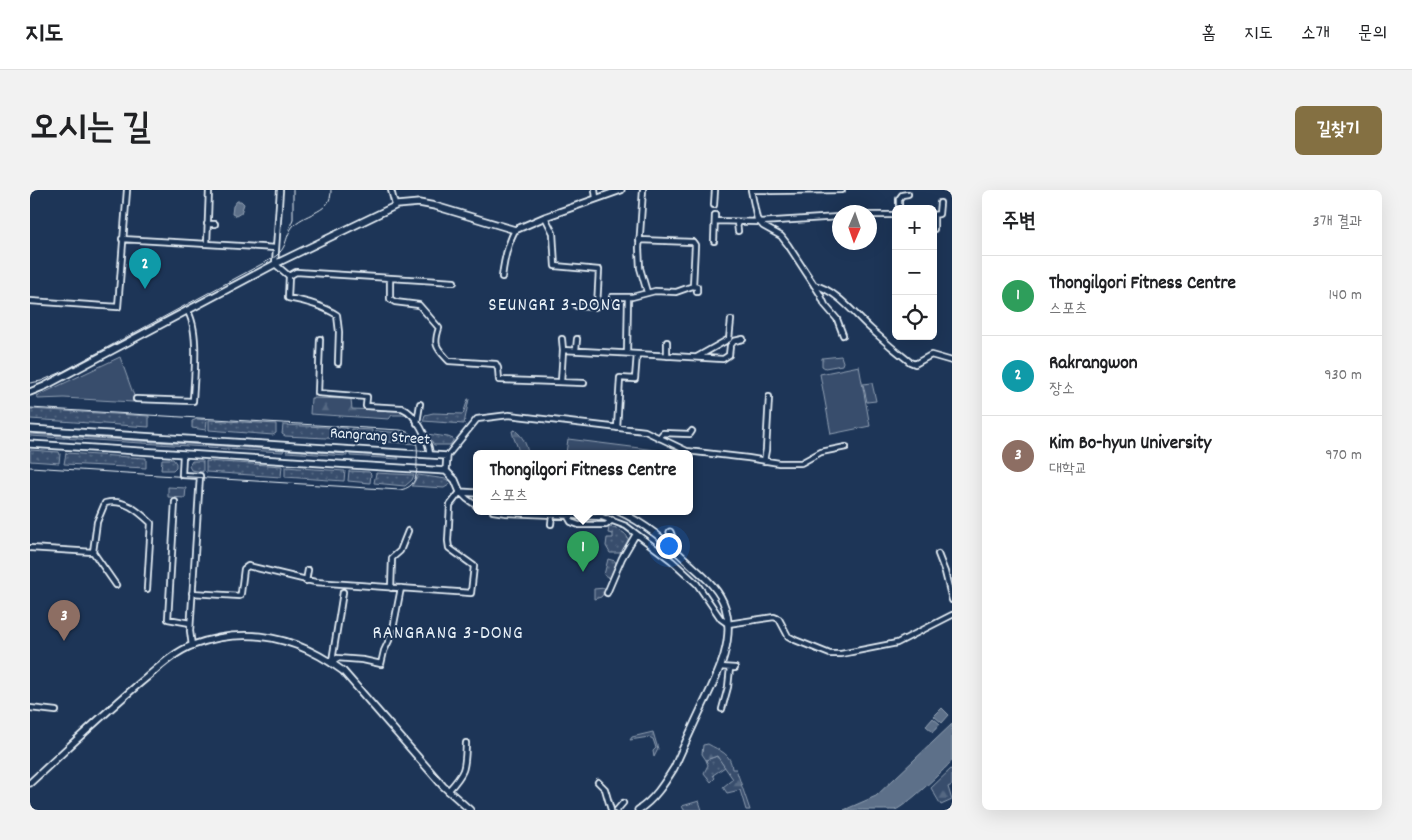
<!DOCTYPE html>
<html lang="ko">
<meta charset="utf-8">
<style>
body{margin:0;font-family:Dekko,"Poor Story",sans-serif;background:#f2f2f2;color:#202124}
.controls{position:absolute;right:15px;top:15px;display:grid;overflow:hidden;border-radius:8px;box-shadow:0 5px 20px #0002}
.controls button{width:45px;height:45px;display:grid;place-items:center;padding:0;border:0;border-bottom:1px solid #e0e0e0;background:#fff;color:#202124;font:25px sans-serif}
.compass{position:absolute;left:802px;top:15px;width:45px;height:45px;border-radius:50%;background:#fff;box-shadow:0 5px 20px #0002;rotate:182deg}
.you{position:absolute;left:638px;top:355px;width:18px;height:18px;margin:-12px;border:4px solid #fff;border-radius:50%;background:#1a73e8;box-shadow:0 0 0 8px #1a73e833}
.badge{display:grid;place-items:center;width:32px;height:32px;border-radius:50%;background:#847042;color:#fff;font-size:16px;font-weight:700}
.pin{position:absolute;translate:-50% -41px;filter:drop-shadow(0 1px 2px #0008)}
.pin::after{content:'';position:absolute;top:26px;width:18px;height:15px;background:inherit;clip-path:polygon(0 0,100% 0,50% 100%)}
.popup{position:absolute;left:443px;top:260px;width:220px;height:65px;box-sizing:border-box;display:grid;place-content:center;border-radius:8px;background:#fff;filter:drop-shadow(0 1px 4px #0005);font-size:16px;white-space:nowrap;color:#757577}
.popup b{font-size:19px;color:#202124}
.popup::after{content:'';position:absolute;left:50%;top:100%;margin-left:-10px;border:10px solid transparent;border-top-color:#fff}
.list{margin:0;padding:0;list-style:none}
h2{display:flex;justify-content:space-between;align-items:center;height:65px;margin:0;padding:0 20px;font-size:21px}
h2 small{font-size:16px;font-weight:400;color:#757577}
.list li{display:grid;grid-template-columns:32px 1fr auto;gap:15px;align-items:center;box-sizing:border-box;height:80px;padding:0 20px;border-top:1px solid #e0e0e0}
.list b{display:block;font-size:19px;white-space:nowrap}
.list p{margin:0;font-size:16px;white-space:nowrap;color:#757577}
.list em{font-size:16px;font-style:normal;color:#757577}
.icon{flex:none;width:28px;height:28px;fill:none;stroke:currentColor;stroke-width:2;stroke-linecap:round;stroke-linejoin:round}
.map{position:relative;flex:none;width:922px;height:620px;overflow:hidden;border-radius:8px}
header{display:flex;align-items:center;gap:30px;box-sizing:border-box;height:70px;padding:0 25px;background:#fff;border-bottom:1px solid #e0e0e0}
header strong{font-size:24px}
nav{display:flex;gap:28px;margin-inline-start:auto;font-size:18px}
.intro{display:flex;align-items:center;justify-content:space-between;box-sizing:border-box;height:120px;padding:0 30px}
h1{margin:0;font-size:35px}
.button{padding:12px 22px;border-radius:8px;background:#847042;color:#fff;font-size:18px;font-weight:700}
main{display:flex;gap:30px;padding:0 30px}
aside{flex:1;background:#fff;border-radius:8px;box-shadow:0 5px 20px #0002}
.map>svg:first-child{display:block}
.grass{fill:url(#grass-dots);stroke:#909fb2}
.forest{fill:url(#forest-firs);stroke:#909fb2}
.green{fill:#374d6c;stroke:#909fb2}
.water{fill:#5d7089;stroke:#95a4b5}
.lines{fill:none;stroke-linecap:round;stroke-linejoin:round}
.minor-casing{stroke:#e8f1f8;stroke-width:8}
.major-casing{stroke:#e8f1f8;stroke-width:9}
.minor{stroke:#1d3557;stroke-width:4.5}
.major{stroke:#1d3557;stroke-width:5.5}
.tram{stroke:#e8f1f8;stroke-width:1}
.labels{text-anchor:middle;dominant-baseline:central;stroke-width:4;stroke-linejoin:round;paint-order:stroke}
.street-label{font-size:16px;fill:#e8f1f8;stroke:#1d3557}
.quarter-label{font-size:19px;letter-spacing:1px;fill:#e8f1f8;stroke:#1d3557}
</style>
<header>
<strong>지도</strong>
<nav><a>홈</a><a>지도</a><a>소개</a><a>문의</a></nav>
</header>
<div class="intro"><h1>오시는 길</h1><a class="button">길찾기</a></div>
<main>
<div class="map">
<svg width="922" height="620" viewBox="0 0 922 620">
<defs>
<pattern id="grass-dots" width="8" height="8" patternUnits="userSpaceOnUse" patternTransform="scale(1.25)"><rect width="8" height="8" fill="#374d6c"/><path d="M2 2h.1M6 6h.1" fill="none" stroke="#546782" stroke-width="1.8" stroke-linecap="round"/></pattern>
<pattern id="forest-firs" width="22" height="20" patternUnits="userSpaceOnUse" patternTransform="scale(1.25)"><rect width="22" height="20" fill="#374d6c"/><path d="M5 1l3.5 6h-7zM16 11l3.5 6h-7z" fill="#546782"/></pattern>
</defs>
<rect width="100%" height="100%" fill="#1d3557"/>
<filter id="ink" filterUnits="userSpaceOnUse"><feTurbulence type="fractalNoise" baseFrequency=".02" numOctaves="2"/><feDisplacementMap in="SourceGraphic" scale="10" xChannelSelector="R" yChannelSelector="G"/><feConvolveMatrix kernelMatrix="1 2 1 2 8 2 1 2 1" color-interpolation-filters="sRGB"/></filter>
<g filter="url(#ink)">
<path class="grass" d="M438,209H439L434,234L393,231L395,225L403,223L433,224Z
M0,219L119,226V237L0,229Z
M167,229L177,230L176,240L162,238V231Z
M179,230L246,234V243L243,245L179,240Z
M253,235L317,238L316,249L255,246L252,244Z
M321,239L342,240V251L320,250Z
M346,241L376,243L386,254L346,251Z
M0,244L175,255V257L0,246Z
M397,244L418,247L423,249V251L420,255H404Z
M177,255L254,260L253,262L177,258Z
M0,260L29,262L30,264L29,273L0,271Z
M257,260L317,264V266L256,262Z
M36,263L116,268V278L34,274Z
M320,264L368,267L369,269L320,266Z
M132,269H143L146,273V277L143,280H131Z
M162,271H173V282L161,280L159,276Z
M176,271L252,276L251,287L176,282Z
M255,277L315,281L314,291L255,287Z
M319,281L339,282L341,284L340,293L318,291Z
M346,283L383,285H384L382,290L375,296L344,293Z
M388,285L416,289L418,290L419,295L414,298L382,296Z
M579,337C595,340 607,350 590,363H580L576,356L577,348H583V344L578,343Z
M578,369L585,371L586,374L580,388L574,385Z
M575,398L576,400L571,407L564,409V399Z
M687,566L695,577L683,585L685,588L681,592L674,583L678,575L676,570Z"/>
<path class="forest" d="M811,166L813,172L812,175L795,178L792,176V168Z
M281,208L321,209L322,219L374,221L380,225H362L359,229L280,224Z
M485,240C493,247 496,253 498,263H489C488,255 483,249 482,241Z
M623,542L628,559L624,567L623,561L626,558L623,549L619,547L600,550L602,547Z
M678,554C690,561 701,563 702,579H706L720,620H716L710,600L697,603L693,597L703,589L687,566L676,570L672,564L673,555Z
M922,578V595L918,597L922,610L911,615L901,598Z"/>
<path class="green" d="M90,167L104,206L103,212L34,208L8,209L7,206Z
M829,176L840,236L801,244L790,184Z
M842,193L846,211L837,212L833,194Z
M538,249L649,263H536Z
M138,297L156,298L155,308L138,307Z
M669,611L672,620H654L652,616Z"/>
<path class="water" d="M207,11H211L214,14L211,23L206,26L202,24L203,16Z
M912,518L919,525L912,533L904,526Z
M903,528L910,534L903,542L896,536Z
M922,534V571C913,581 875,617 865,620C855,620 825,620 814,620L846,606Z"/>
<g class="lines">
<g class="minor-casing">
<path id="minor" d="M250,0L245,74L259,86L258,108C275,111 293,116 307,125L309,142L308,173
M361,0L365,15
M565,0L566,8
M613,0L609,58L610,78L617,102
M721,0L727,29L733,36L751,46L758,55L790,104L795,115L807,129L813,145
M721,0H742
M740,1L812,0
M684,15L685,0
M869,19V9L872,5L878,4
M839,25H866
M903,25L909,24L910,13
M904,25V39
M515,27L523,43L525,76L569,80L567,116L565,117L547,116
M685,31L730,32L809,27
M707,32L708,41
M177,34H185
M92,49L246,58
M684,51L685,25
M177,54L179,0
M259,86L266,82L424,92
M472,87C474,70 477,55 485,40
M360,89V109L365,112L389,115L409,138C403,156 407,158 419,171L466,174L468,178L469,190L554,193
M784,95C807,100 825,125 842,140C854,151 867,162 880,172L885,174L901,165L922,171
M663,96L667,97V102
M582,107H602L625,101L646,102L663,96L665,55L663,52L609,50
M0,111L88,117L97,0
M290,149L288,203L337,207L336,216L372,218C387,224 398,249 400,264
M533,160L607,164
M546,160L547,149
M597,163L598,107
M637,166V152
M667,167L699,149L701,130
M531,192L533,160L532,149
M106,209L163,211C164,187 170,140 157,120
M387,233L390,214
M587,238L590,188L605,189L607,164L693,169L699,165L700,156L704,151L713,149
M629,248L633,243L660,244L662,241
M153,264L152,285L170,286L160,441L162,456
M417,266L447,229L479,225L615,241L657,261L718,268L749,273H771L791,262L816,257
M734,271L736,260L739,207
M145,312L138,429L160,433
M463,321L476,323L572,327L596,336L642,371L667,394L691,429L698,434L744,427L749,429L758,446L765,450L800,464H811L867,453L922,425
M537,325L541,332L549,335H576L582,330
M521,334L522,325
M0,358L63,362L67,332L75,313C94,308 108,321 121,333L117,399
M63,362L86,395
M908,364L915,382L922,410
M276,391L278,380
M361,398L362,368L370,361L378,341
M162,403L210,406L211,403L214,379L218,376L285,392L441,403L444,376L419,358L418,351L420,315L430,302L437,309L447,316
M577,403L592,368L606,344
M302,471L313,402
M301,473L307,468L333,470L351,474L354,461L362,444L371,398
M690,477L705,478
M0,518L26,521
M692,519L698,497L700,478
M568,592L575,599L581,620
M418,601C436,581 435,579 436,553
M587,620L593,613"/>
</g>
<g class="major-casing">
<path id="major" d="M0,202L15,196L245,74L367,15L389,13L405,16L485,40L515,27L591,0
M0,239L417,266L416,281L0,254
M416,281L425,290L430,302L447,303
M588,321C615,333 638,353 659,373C673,386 689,398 695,417C706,452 686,488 671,519C662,538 653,558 644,578C634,594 624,610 608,620
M640,342L646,358
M0,593C38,558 76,521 116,488C130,476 145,462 163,455C218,435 267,447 313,481L413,596L440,620"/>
</g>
<use href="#minor" class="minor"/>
<use href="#major" class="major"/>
<path class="tram" d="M259,39L263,29V0
M0,193L11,191L32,182L243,68C259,58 254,46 264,35C277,22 302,23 301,0
M0,218L370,240C388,243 388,255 387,270C387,284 387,297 370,300L0,277"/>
</g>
</g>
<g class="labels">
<g class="street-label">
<text transform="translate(350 247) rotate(4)">Rangrang Street</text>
</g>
<g class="quarter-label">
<text x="525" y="116">SEUNGRI 3-DONG</text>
<text x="418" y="444">RANGRANG 3-DONG</text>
</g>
</g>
</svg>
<div class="controls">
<button>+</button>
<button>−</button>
<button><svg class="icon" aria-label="locate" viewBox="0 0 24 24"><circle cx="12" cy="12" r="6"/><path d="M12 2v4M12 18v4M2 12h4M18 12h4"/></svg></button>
</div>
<svg class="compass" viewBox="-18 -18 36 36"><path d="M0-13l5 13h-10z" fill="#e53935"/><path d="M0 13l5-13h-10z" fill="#757577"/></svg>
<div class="you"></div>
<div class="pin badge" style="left:553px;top:382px;background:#2e9e5b">1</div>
<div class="popup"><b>Thongilgori Fitness Centre</b>스포츠</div>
<div class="pin badge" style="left:115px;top:99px;background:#0f9aa8">2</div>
<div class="pin badge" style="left:34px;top:451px;background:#8d6e63">3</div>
</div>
<aside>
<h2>주변<small>3개 결과</small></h2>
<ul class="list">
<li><span class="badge" style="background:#2e9e5b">1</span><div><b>Thongilgori Fitness Centre</b><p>스포츠</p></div><em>140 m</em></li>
<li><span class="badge" style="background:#0f9aa8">2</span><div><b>Rakrangwon</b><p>장소</p></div><em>930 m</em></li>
<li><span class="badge" style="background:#8d6e63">3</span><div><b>Kim Bo-hyun University</b><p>대학교</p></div><em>970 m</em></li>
</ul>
</aside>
</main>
